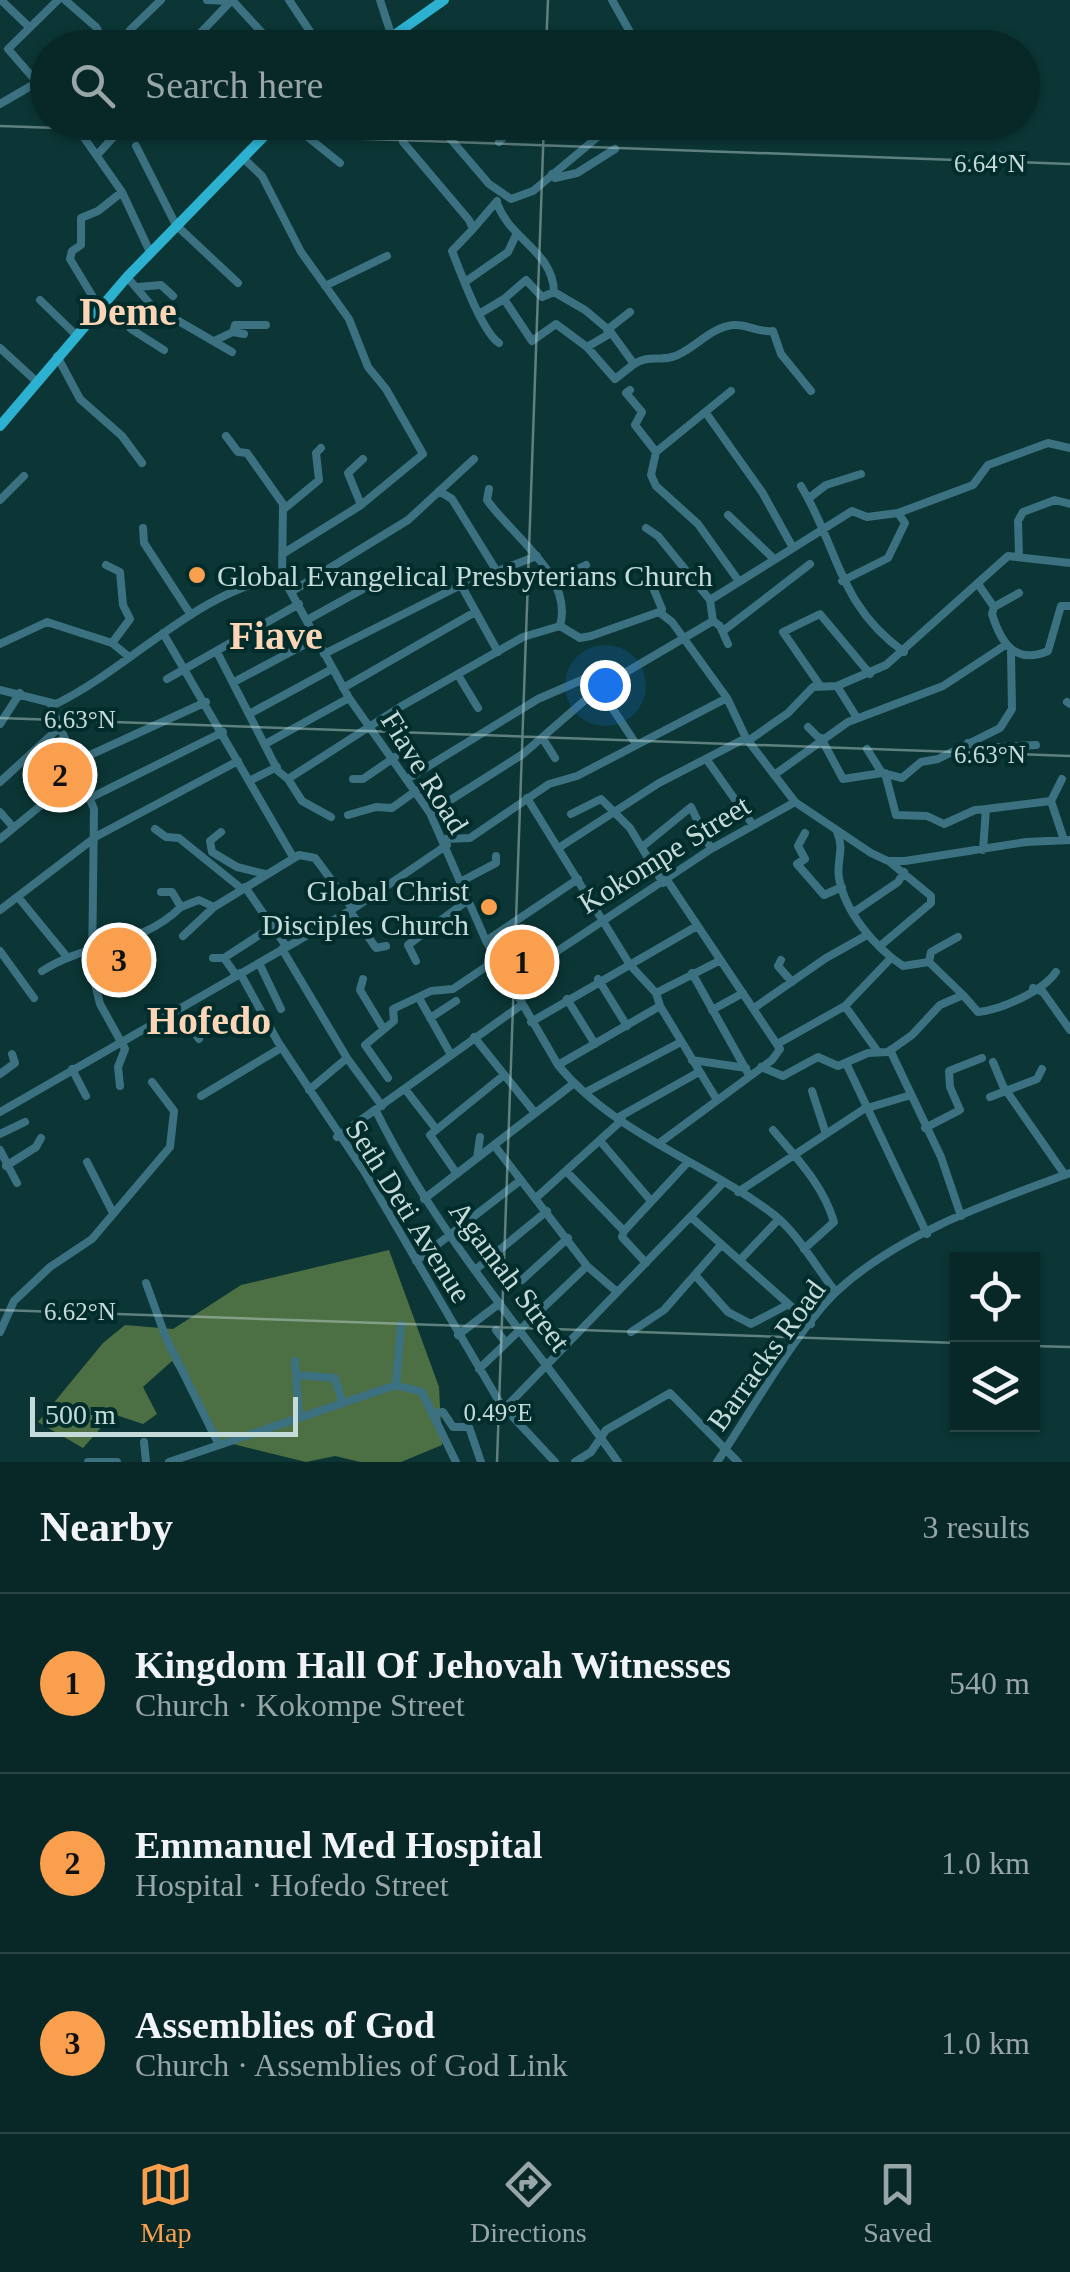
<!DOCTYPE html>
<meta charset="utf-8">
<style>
body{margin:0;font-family:"Times New Roman",serif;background:#113030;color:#f1f3f6}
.controls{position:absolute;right:30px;bottom:30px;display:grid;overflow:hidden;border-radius:0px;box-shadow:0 2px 8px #0004}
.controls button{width:90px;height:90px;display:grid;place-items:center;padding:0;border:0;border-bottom:2px solid #294445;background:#082828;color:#f1f3f6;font:50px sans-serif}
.scale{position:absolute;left:30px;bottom:25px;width:268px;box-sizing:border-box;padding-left:10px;border:5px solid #c5dbd9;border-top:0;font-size:28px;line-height:35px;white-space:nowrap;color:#c5dbd9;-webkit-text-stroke:8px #002c2b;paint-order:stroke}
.you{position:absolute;left:605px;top:685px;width:35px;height:35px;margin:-25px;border:8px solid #fff;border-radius:50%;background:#1a73e8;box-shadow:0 0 0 15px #1a73e833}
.badge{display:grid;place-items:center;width:65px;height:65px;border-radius:50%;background:#f99f4d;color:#111;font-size:32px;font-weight:700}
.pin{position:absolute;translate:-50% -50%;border:5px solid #fff;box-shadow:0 2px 10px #0006}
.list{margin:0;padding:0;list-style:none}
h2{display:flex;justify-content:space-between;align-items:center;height:130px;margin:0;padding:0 40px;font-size:42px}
h2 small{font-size:32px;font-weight:400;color:#98a6a8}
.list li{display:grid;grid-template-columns:65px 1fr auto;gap:30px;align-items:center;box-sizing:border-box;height:180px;padding:0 40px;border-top:2px solid #294445}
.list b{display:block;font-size:38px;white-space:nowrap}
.list p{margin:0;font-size:32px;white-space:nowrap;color:#98a6a8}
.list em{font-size:32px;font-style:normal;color:#98a6a8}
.icon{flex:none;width:55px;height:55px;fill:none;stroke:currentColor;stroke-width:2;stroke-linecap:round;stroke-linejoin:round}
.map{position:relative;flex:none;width:1070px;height:1462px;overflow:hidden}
.search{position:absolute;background:#082828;box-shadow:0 2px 8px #0004;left:30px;right:30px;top:30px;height:110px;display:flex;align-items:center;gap:25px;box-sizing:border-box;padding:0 35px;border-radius:55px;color:#98a6a8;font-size:38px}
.sheet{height:670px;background:#082828}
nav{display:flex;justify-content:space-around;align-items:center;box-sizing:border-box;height:140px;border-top:2px solid #294445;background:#082828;font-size:28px;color:#98a6a8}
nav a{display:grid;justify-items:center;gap:5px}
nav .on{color:#f99f4d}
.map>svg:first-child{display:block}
.forest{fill:#4d6f44}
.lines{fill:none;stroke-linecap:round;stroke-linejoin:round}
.minor{stroke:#3b7180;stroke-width:8}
.major{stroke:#2db1d0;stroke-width:10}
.ticks{fill:none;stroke:#c5dbd9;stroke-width:2.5;stroke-opacity:0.45}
.poi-dot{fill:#f99f4d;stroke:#002c2b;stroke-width:4}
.labels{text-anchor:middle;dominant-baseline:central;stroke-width:8;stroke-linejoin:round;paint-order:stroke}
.poi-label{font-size:30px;fill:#c5dbd9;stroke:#002c2b;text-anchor:start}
.street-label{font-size:30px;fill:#c5dbd9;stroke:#002c2b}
.district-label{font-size:40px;font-weight:bold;fill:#fcd5b6;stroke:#002c2b}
.ticks-label{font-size:25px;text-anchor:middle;fill:#c5dbd9;stroke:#002c2b;stroke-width:8;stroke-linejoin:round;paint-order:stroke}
</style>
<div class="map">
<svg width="1070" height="1462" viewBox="0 0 1070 1462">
<rect width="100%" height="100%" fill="#0b3635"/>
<path class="forest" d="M389,1250L439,1387L442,1445L401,1462H360L335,1456L306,1462L221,1441L172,1361L143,1387L157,1414L143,1424L113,1414L83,1448L38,1422L103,1343L125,1325L173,1329L241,1285Z"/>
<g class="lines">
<path class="minor" d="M1,0L28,26
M65,0L96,27L108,48
M207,0L228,1
M232,0L276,48
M289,0L313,36L331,48
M380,0L392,37L414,48
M612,0L630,32L656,48
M130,30L161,0
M186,48L232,0
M48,95L8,49L58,0
M0,104L36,83
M73,122L122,192L150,252
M289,122L340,163
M360,122L371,134
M421,122L403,138V142L469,220L473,229L452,251C461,273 482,332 499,343
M436,122L489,184L511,199L533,191L612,125
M466,122L468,125
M499,142L508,132L504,122
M136,146L176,225L238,283
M98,154L127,122
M243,158L262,176L301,252L349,319L368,367L386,389L423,454L361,505L284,553
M552,174L555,178L577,173L615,149
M497,203C510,240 553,251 554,292L585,310L610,331L634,364C649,355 656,361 672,357C692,352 709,327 734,325C748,324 758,333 773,331L781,354L811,391
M473,229L497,201
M127,277L151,305L232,352
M465,282L508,252L516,235
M325,286L387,256
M138,287L161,285L173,296
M554,292L542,297L526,280L504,299L532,341L556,324L587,347L615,379L634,364
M40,300L75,334
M151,305L131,329L164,350
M99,307L70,259L72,251L81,245V218L98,211L122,192
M479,314L504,299
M607,330L630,312
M233,332L235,325H266
M216,340L233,332L244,334
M587,347L611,333
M0,348L36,381
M57,356L80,399L122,436L142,463
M630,390L626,393L642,412L635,425L656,452L651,475L656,486L698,524L738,580
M706,413L762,492L792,546
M226,436L238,452L247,453L283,504L282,576
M656,452L731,391
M801,486C839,549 838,605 904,652
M489,489L487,500C511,535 574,576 560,626
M439,491L452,499L496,570
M809,498L826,485L861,474
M0,500L24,476
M361,505L348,473L363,459
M284,509L319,480L316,453L321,448
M898,513L973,485L988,465L1048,443L1070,448
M728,515L772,557
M143,528L144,543L191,615
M646,528L658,536L710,600
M1019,555L1018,521L1023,512L1055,500L1070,504
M106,565L120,572L123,605L130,619L112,643
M552,581L586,565
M978,584L994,607
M461,585L498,652
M294,590L408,520L474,459
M654,590L662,609
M1019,593L994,607L992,614C1001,643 1015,665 1048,651L1061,606H1070
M307,620L403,567
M723,631L810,564
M163,633L293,857
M0,644L47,622L112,643L128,656
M728,644L720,626L713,621L710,600L852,511L867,517L898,513L905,523L888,558L842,581
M217,652L278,771L288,779L400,707L523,637L560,626L580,638L591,636L659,612L672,622L727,698L746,738L795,802L871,853L888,861H905L1026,842L1070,840
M324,654L461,585L537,556
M458,675L478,708
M167,679L299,604
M234,682L315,639
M819,684L783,632L820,614L870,674
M837,686L857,718
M343,688L475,612
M599,688L636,744
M0,690L56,704C133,666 195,592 282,576L349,698L430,813L486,941L558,1065C613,1133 705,1162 773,1214C799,1234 815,1267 836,1292
M1067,702L1070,704
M51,705L94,809L92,971L100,1004L125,1049L118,1067L120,1086
M251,713L332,669
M0,724L20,693
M808,727L820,739
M821,738L843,779L882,773L902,778L921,762L938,759L1000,728L1012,709L1011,652
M543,739L555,758
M748,741L788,713L813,687L837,686L886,665L1008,556L1070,563
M267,743L349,698
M968,743L981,748L1036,745
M867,749L882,773
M707,760L753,825
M77,761L206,702
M885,773L896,815L927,816L944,824L975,810L988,809
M774,775L848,722L943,686L1004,646
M409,778L538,699L584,679
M288,779L302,801L331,817
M353,779H363L395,757
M1062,779L1051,801L1064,840
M249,781L277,767
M0,782L60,727
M92,797L223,732
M527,798L630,965L656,993L660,1006L717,1100
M0,812L13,827
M430,813L523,754L599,688L713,621
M571,814L601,799L630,828L663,883
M348,815L376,807L392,808L417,790
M155,829L166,837L179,838L242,889
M221,832L210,841L212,852L237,867L265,874
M805,833L798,846L805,859L797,864L824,895L842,887
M0,839L50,798L85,780
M445,839L470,838L549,784L577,776L727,698
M560,847L659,783L746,738
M642,847L691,807L711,849
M983,850L986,809L1051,801
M460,882L496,863V856
M245,887L286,946
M161,892H172L181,907L199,900L214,907
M18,897L67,957
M0,910L97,836L238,761
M350,911L376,948L386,946
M854,912L898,882L904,872
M183,936L214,907L299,855L315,858L353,909
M486,941L578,879
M880,946L931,903V896L891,863
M282,949L347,1058L382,1106
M0,951L34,998
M213,958H224L236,975
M224,958L273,926
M781,960L778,966L792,982
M416,961L408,945L468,900
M929,962L931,952L958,937
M259,963L281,1009
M42,971C88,941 139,948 181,907
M240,973L278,1042L364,1171L500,1403L555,1462
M692,973L749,1075
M506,976L544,960L711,849L795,802
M363,979L360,990L383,1028
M598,979L627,1026
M1033,988L1043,992L1070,1030
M656,993L719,961
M963,995L978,1012C1001,1010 1043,991 1056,972
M419,998L450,1053
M567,999L595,1044
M845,1006L878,1052
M178,1008L199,1039
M754,1008L826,958L867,935
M712,1010L743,993
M430,1018L456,1001
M531,1022L697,926
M474,1037L535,1113
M779,1043L845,1006L891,958
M890,1050L941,1157L961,1216
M692,1060L746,1068
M993,1062L1003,1086L1065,1175
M558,1065L660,1006
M847,1065L927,1234
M761,1067L783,1076L818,1057L838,1066L868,1053L888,1052L912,1035L940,1005L963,995L929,962L903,966C876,948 845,913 839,878C836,861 845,850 837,832
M72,1069L86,1096
M0,1074L15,1063L12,1054
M388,1078L365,1045L394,1021L393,1009L431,991L453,989L496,960
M405,1089L436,1129
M309,1090L347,1058
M812,1091L826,1134
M586,1092L681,1042
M201,1096L281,1048
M990,1097L1037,1079L1042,1069
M376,1111C439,1239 536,1346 618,1462
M0,1112L353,909L447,845
M619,1117L699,1072
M925,1128L960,1110L950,1087L949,1071L982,1058
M773,1130C798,1160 823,1185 834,1222L804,1249
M0,1134L25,1122
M337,1137L520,1006
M601,1142L651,1201
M658,1144L772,1060L780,1049L667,880
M494,1145L587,1266L616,1291
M0,1150L17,1183
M477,1158L480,1137
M87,1162L113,1213
M6,1166L36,1147L41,1138
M566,1171L624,1231L622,1237L646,1263
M457,1174L430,1135L504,1075
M738,1192L864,1109L911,1095
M537,1197L622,1120
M424,1199L573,1084
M692,1218L811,1324
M624,1231L688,1162
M740,1260L779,1219
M416,1261L521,1180
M475,1270L547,1211
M695,1275L728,1312L751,1324L787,1305
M522,1280L568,1238
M146,1283L166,1338L219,1445
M496,1330L506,1343
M0,1332L14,1301L50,1267L92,1239L170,1147L174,1111L152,1082
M631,1332L664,1310L721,1245
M458,1335L500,1303
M295,1361L299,1417
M479,1369L587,1266
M296,1375L335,1378L342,1401
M396,1385L401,1325
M506,1407L723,1183
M432,1414L443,1412L453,1427H469L481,1462
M144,1442L146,1462
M88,1462H117
M169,1462L396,1385L422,1392L456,1462
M575,1462L591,1452L606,1430L670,1393L738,1462
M717,1462C749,1415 798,1328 837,1291C900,1233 991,1202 1070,1173"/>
<path class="major" d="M376,48L444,0
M0,426L127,277L278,122"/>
</g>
<path class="ticks" d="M546,48L548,0M0,126L1070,164M0,718L1070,756M0,1310L958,1343M1032,1346L1070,1347M497,1462L544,122"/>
<g class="poi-dot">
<circle cx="197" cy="575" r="10"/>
<circle cx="489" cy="907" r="10"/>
</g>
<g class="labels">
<g class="poi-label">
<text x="217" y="575">Global Evangelical Presbyterians Church</text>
<text x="469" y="890" text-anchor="end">Global Christ<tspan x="469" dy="34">Disciples Church</tspan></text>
</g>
<g class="street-label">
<text transform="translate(425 772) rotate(58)">Fiave Road</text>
<text transform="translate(664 854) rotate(-32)">Kokompe Street</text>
<text transform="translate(409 1211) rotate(58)">Seth Deti Avenue</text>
<text transform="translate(510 1276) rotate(53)">Agamah Street</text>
<text transform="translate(766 1355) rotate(-54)">Barracks Road</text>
</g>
<g class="district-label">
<text x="128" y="311">Deme</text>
<text x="276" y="635">Fiave</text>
<text x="209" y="1020">Hofedo</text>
</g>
</g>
<g class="ticks-label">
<text x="990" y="172">6.64°N</text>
<text x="80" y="728">6.63°N</text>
<text x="990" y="763">6.63°N</text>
<text x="80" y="1320">6.62°N</text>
<text x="498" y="1421">0.49°E</text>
</g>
</svg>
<div class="controls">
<button><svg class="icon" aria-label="locate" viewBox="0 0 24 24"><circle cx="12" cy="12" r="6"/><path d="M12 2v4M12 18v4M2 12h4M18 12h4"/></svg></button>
<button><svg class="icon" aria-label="layers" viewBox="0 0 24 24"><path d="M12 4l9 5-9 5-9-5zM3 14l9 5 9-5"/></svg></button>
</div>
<div class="scale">500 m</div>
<div class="you"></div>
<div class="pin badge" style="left:522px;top:962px">1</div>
<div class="pin badge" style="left:60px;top:775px">2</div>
<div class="pin badge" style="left:119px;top:960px">3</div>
<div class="search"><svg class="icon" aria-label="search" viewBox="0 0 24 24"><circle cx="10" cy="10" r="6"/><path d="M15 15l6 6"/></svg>Search here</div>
</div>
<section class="sheet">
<h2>Nearby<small>3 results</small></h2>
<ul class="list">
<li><span class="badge">1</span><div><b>Kingdom Hall Of Jehovah Witnesses</b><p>Church · Kokompe Street</p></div><em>540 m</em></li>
<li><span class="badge">2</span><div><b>Emmanuel Med Hospital</b><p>Hospital · Hofedo Street</p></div><em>1.0 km</em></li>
<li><span class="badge">3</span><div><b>Assemblies of God</b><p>Church · Assemblies of God Link</p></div><em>1.0 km</em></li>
</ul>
</section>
<nav>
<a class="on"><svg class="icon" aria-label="map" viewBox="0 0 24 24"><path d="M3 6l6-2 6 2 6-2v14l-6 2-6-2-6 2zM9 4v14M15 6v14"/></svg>Map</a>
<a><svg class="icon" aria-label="directions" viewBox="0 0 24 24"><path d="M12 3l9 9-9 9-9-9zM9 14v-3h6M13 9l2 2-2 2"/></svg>Directions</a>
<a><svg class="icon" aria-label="saved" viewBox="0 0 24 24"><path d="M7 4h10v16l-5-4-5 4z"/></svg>Saved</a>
</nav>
